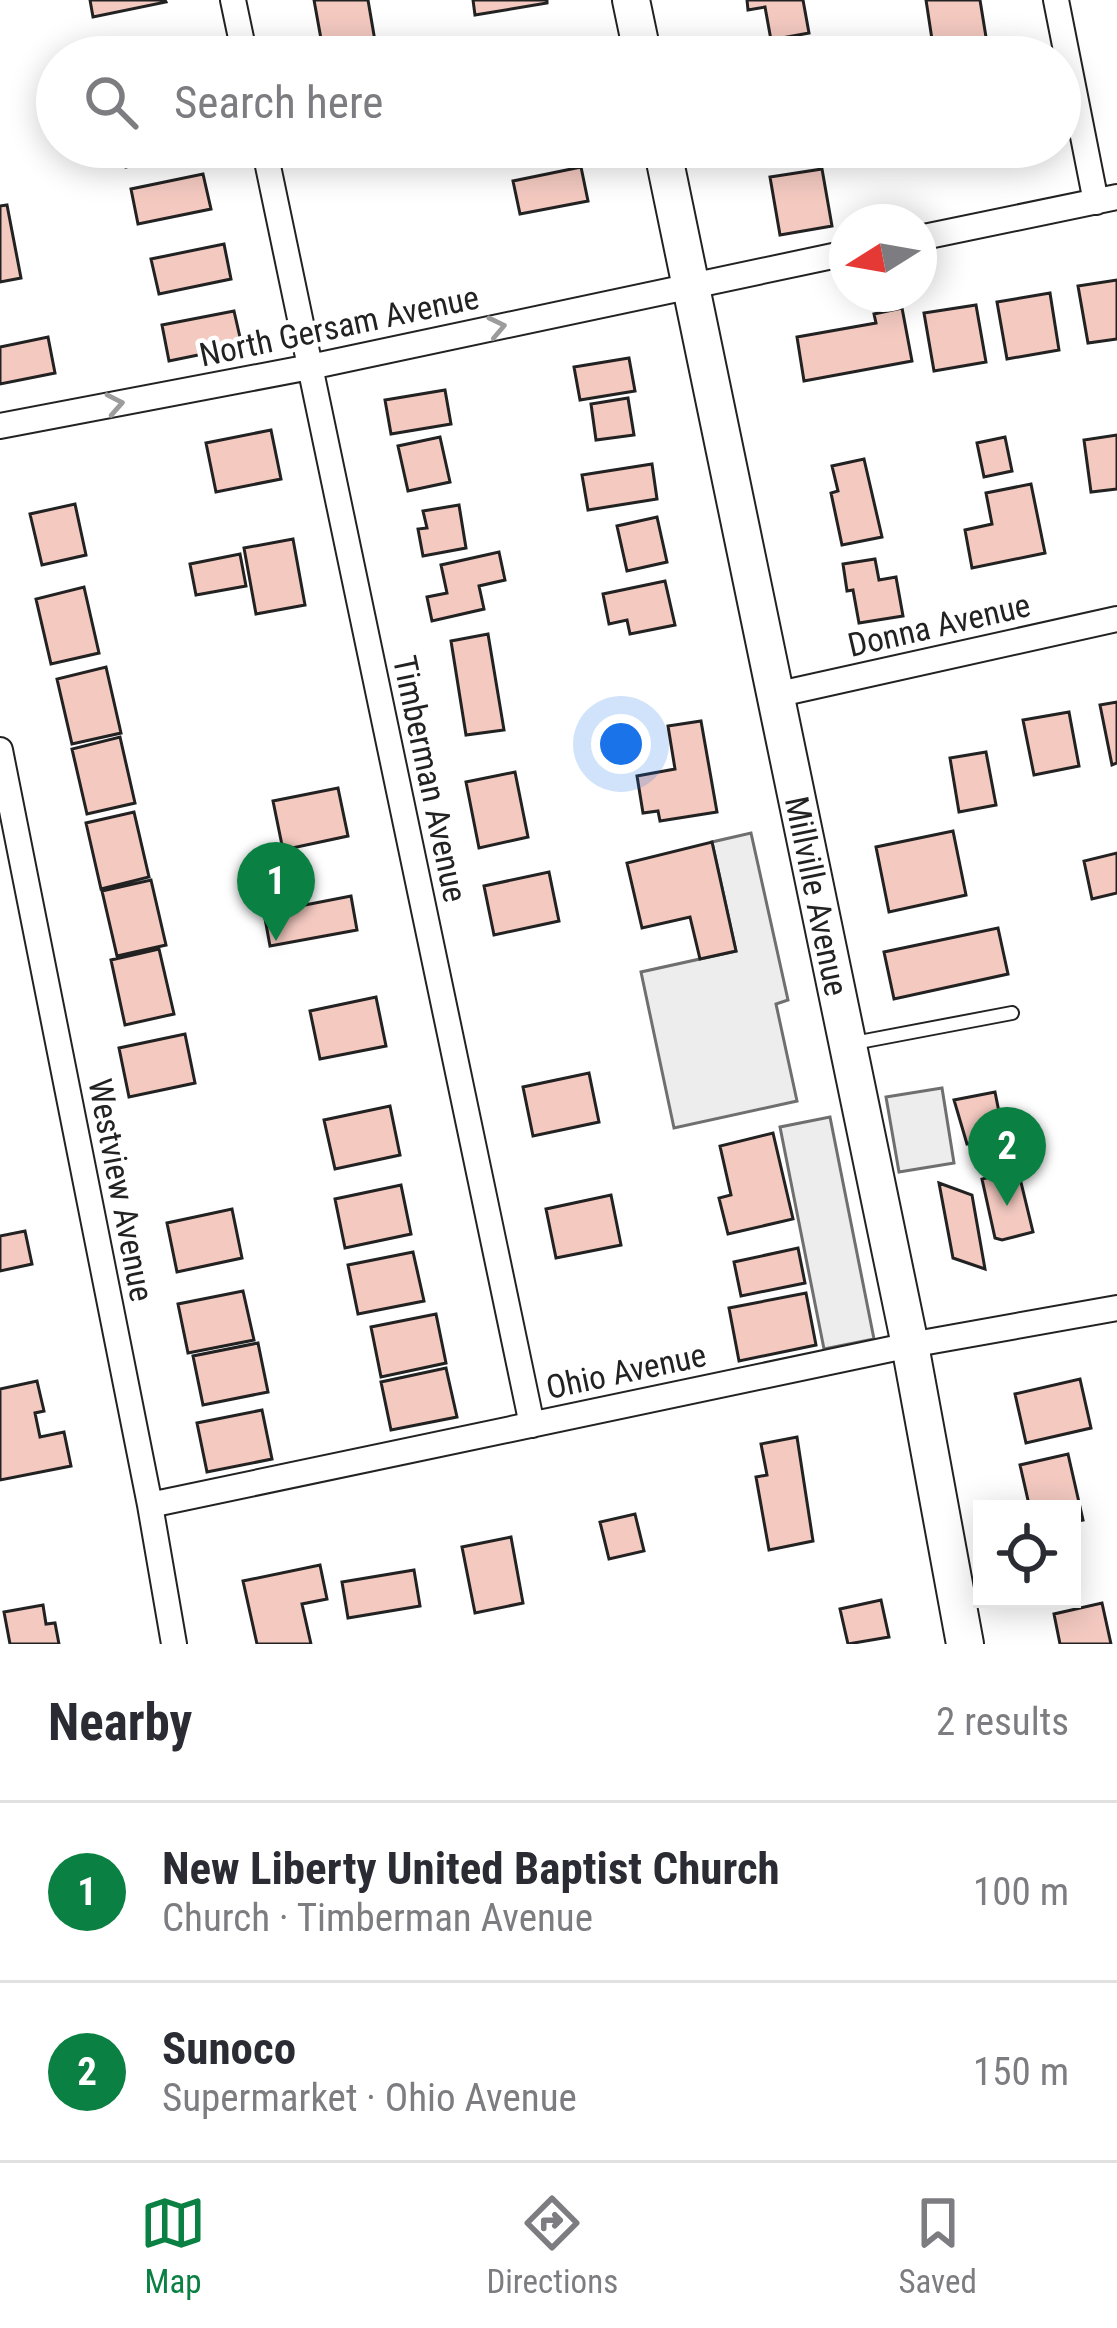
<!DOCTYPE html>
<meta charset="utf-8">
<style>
body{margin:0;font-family:"Roboto Condensed",sans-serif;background:#f2f2f3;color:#2b2b33}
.controls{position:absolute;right:36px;bottom:36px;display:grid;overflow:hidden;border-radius:0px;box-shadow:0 6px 30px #0003}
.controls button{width:108px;height:108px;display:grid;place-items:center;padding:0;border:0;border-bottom:3px solid #e1e1e2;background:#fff;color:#2b2b33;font:60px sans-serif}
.compass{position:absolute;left:829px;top:204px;width:108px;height:108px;border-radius:50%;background:#fff;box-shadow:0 6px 30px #0003;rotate:259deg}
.you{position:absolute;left:621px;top:744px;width:42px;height:42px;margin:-30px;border:9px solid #fff;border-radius:50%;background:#1a73e8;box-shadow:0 0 0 18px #1a73e833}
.badge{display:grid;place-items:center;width:78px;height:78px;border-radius:50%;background:#0b8043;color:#fff;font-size:39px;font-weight:700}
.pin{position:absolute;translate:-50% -99px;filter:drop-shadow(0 3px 6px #0008)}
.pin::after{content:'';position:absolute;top:63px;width:42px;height:36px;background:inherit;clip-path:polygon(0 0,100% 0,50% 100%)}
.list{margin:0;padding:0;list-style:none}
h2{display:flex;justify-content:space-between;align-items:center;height:156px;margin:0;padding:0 48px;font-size:51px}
h2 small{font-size:39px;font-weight:400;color:#7c7c81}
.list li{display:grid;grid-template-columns:78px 1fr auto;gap:36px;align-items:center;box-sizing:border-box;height:180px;padding:0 48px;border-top:3px solid #e1e1e2}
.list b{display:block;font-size:45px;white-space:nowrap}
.list p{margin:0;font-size:39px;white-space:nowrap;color:#7c7c81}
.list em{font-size:39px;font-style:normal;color:#7c7c81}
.icon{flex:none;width:66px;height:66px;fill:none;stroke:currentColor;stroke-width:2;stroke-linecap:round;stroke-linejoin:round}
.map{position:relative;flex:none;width:1117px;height:1644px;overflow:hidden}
.search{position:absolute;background:#fff;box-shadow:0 6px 30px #0003;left:36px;right:36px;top:36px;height:132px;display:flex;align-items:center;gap:30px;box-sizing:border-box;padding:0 42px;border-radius:66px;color:#7c7c81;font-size:45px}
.sheet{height:516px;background:#fff}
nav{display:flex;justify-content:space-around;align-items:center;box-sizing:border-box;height:168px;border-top:3px solid #e1e1e2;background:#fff;font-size:33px;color:#7c7c81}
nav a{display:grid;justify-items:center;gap:6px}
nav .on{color:#0b8043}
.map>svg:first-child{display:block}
.parking{fill:#ededed;stroke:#6f6f6f;stroke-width:3}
.building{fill:#f3c9c0;stroke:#222;stroke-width:3}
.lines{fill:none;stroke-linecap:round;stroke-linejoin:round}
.lane-casing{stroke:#222;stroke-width:16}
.street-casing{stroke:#222;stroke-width:28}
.secondary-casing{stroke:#222;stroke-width:40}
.lane{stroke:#fff;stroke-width:12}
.street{stroke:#fff;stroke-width:24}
.secondary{stroke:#fff;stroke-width:36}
.oneway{stroke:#9c9c9c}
.labels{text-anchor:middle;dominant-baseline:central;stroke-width:9;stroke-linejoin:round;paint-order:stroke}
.street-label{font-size:33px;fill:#222;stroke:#fff}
</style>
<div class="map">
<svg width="1117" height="1644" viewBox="0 0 1117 1644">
<rect width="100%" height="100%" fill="#fff"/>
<path class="parking" d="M751,833L788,1000L776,1004L797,1101L674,1128L641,972L736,951L712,842Z
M942,1088L954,1163L899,1172L886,1097Z
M830,1117L874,1339L824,1349L780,1127Z"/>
<path class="building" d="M90,0H165L166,2L93,17Z
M314,0H368L375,41L323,50Z
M473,0H547V3L475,15Z
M747,0H803L809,33L771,40L765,7L748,10Z
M926,0H980L986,37L933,46Z
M122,147H198L199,152L126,167Z
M581,167L588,201L520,214L513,181Z
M822,169L832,226L780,235L770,177Z
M203,174L211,209L138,224L131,189Z
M7,205L21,278L0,282V206Z
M224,244L231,279L159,294L151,259Z
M1117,280V339L1088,343L1078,286Z
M1050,293L1059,350L1007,359L997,302Z
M976,305L986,362L934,371L924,313Z
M902,308L912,361L804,381L797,337L876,323L874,314Z
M234,311L242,346L169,361L162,325Z
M48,337L55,373L0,384V347Z
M629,358L635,391L580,400L574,367Z
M445,390L451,424L391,434L385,400Z
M628,398L634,435L596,440L591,404Z
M271,430L281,479L216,492L206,443Z
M1117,435V489L1091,492L1084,440Z
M440,437L450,482L408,491L398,446Z
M1005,437L1012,471L984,477L977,443Z
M864,459L882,537L842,545L831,493L838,491L832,466Z
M652,464L657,499L588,510L582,475Z
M1031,484L1045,553L972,568L965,530L992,524L986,493Z
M75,504L86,555L42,565L30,514Z
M459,505L466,548L423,556L418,529L427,528L423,511Z
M657,517L667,562L627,571L617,526Z
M293,539L305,605L256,614L244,548Z
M499,552L505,580L479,586L484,609L432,621L427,597L447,593L441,565Z
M240,554L246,586L196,595L190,564Z
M875,559L879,580L896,577L903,616L859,623L853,590L847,591L843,564Z
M665,581L675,625L630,634L627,620L609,624L603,594Z
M84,587L99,653L51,664L36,599Z
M488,634L504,730L466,735L451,641Z
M106,667L121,733L72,744L57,679Z
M1117,702V763L1112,765L1100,705Z
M1069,712L1079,766L1034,775L1023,720Z
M701,721L717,812L660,821L658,811L643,813L637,776L675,769L668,726Z
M120,737L135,803L87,814L72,749Z
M986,752L996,805L959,812L950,758Z
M515,772L528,837L479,848L466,782Z
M338,788L348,836L283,850L273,801Z
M134,812L149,877L101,889L86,823Z
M953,831L966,895L889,912L876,847Z
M712,842L736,951L700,959L690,917L642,928L627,863Z
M1117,853V893L1092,899L1084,861Z
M549,872L559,921L494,935L484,886Z
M151,880L166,945L117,956L102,891Z
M351,896L357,930L270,946L264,913Z
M998,928L1008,974L894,999L884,952Z
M159,949L174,1014L125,1025L111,960Z
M376,997L386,1046L320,1059L310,1011Z
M185,1034L195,1083L129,1097L119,1048Z
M589,1073L599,1122L533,1136L523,1087Z
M995,1092L1004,1137L967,1144L954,1100Z
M390,1106L400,1155L335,1169L324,1120Z
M773,1133L793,1219L728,1234L719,1198L731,1195L720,1146Z
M1018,1170L1033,1232L1002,1240L995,1238L982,1179Z
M939,1183L972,1195L985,1269L953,1258Z
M401,1185L411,1234L345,1248L335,1199Z
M611,1195L621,1245L556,1258L546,1209Z
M232,1209L242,1258L177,1272L167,1223Z
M25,1231L32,1264L0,1271V1236Z
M798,1248L805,1283L741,1296L734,1262Z
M413,1252L424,1301L358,1314L348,1265Z
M243,1291L254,1340L188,1353L178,1304Z
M806,1293L816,1345L739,1361L729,1308Z
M436,1314L446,1363L381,1377L371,1327Z
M258,1343L268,1392L203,1405L193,1356Z
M446,1368L457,1417L391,1430L381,1382Z
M1080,1379L1091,1428L1026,1443L1015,1394Z
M37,1381L44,1411L35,1413L40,1437L64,1432L71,1466L0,1480V1389Z
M262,1410L272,1459L207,1472L197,1423Z
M797,1437L813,1541L769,1550L756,1477L767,1475L761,1444Z
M1068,1454L1083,1520L1072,1522V1509H1030L1020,1465Z
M635,1514L644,1551L609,1559L600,1522Z
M511,1537L523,1603L475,1613L462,1547Z
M320,1565L327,1599L302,1604L311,1644H257L243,1581Z
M414,1570L420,1606L348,1618L342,1582Z
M881,1600L889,1637L848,1644L840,1609Z
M1102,1603L1111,1644H1060L1054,1614Z
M43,1605L46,1624L55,1623L59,1644H10L4,1612Z"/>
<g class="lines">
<g class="lane-casing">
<path id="lane" d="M854,1043L1012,1013"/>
</g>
<g class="street-casing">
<path id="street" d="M233,0L245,57
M1056,0L1096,202
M264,147L532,1425
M919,238L1117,197
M0,426L310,367L847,253
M775,695L1117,619
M0,750L150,1505L174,1644
M150,1505L910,1345L1117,1308"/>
</g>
<g class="secondary-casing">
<g id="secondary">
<path d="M631,0L643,57"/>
<path id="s1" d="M662,147L910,1345L965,1644"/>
</g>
</g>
<use href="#lane" class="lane"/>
<use href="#street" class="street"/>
<use href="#secondary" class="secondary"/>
</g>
<defs><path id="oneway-chevron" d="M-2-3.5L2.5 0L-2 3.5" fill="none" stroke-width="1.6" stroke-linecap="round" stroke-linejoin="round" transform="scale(3)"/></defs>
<g class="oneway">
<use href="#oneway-chevron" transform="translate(497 327) rotate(-12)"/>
<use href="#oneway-chevron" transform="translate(115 404) rotate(-11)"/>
</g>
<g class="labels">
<g class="street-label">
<text transform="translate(339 326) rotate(-12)">North Gersam Avenue</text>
<text transform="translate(939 625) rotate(-13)">Donna Avenue</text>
<text transform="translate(430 779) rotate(78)">Timberman Avenue</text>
<text stroke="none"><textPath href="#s1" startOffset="765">Millville Avenue</textPath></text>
<text transform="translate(121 1190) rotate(79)">Westview Avenue</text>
<text transform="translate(626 1371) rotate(-12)">Ohio Avenue</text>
</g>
</g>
</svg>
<div class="controls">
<button><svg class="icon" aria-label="locate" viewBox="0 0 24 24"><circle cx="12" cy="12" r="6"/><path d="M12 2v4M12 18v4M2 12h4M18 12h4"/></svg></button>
</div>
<svg class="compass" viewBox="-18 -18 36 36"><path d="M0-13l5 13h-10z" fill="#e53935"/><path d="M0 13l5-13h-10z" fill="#7c7c81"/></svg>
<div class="you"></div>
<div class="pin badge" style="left:276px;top:941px">1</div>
<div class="pin badge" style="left:1007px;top:1206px">2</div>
<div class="search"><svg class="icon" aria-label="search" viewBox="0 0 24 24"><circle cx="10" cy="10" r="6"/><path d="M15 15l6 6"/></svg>Search here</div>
</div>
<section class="sheet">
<h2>Nearby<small>2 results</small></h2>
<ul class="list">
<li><span class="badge">1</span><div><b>New Liberty United Baptist Church</b><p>Church · Timberman Avenue</p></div><em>100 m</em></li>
<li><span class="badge">2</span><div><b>Sunoco</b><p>Supermarket · Ohio Avenue</p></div><em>150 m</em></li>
</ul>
</section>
<nav>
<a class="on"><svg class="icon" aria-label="map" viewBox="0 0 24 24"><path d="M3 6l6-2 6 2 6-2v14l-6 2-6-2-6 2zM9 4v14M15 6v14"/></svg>Map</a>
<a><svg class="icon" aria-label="directions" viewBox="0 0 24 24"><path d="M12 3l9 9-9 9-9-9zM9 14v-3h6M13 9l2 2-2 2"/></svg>Directions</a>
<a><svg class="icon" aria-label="saved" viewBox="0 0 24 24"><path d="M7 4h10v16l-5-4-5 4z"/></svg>Saved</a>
</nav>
